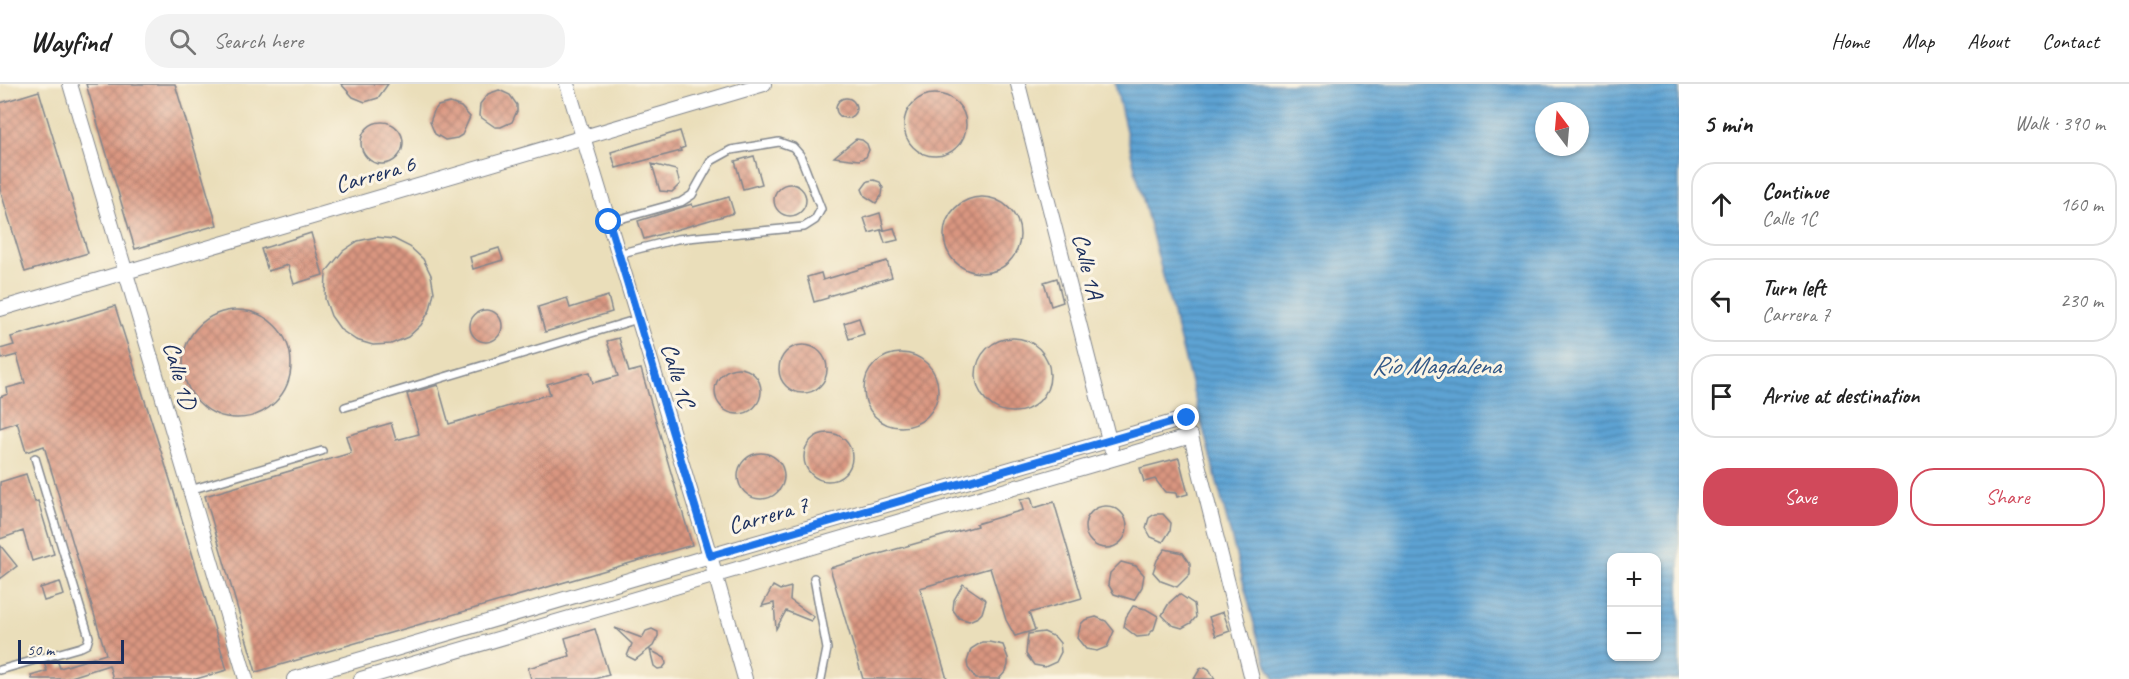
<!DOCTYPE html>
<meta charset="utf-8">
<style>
body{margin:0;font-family:Caveat,sans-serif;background:#f2f2f2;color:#222}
.controls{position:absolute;right:18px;bottom:18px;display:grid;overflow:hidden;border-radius:12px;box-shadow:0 2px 4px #0004}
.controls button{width:54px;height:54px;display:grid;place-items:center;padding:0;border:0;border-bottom:2px solid #e0e0e0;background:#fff;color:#222;font:30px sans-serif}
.compass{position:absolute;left:1535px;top:18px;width:54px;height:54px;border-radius:50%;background:#fff;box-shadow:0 2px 4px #0004;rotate:344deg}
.scale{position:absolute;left:18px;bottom:15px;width:106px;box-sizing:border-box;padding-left:6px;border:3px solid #1b2f5e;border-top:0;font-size:16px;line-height:21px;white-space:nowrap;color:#1b2f5e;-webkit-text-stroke:4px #fcf5e5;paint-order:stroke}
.stop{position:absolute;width:18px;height:18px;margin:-14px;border:4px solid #1a73e8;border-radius:50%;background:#fff}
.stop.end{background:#1a73e8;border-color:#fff;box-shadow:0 2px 6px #0008}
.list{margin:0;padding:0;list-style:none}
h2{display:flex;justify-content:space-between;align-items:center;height:78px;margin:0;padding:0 24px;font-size:26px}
h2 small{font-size:20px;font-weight:400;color:#767676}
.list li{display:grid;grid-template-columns:39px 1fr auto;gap:18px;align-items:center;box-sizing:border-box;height:84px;margin:0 12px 12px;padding:0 12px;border:2px solid #e0e0e0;border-radius:24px}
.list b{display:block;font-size:22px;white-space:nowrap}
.list p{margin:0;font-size:20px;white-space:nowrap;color:#767676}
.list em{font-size:20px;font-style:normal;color:#767676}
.actions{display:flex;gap:12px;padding:18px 24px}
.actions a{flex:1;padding:14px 0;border:2px solid #d1495b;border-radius:24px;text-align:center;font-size:21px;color:#d1495b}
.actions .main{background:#d1495b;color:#fff}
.icon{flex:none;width:33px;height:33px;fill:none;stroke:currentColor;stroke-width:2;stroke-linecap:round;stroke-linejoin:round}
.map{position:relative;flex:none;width:1679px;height:595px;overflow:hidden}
header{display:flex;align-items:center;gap:36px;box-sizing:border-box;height:84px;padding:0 30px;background:#fff;border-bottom:2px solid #e0e0e0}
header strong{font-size:28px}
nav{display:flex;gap:33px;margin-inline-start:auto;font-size:21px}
.search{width:420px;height:54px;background:#f2f2f2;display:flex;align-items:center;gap:15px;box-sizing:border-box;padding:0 21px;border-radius:24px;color:#767676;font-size:22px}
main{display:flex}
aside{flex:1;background:#fff}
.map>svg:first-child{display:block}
.water{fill:url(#water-rules);stroke:#3c6998;stroke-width:1.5;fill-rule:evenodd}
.building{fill:url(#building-cross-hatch)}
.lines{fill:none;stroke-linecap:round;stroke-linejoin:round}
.lane-casing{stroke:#82868c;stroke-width:10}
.street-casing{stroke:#82868c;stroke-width:16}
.lane{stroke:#fff;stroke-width:7}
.street{stroke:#fff;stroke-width:14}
.route{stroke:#1a73e8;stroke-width:8}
.labels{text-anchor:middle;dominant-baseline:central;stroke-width:6;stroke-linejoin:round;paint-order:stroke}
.street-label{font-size:24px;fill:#1b2f5e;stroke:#fcf5e5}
.water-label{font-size:26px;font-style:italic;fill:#325887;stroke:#fcf5e5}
</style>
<header>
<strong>Wayfind</strong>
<div class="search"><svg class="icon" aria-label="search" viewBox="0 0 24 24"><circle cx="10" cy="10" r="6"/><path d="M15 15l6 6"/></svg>Search here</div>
<nav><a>Home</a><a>Map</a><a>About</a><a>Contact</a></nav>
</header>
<main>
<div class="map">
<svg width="1679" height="595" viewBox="0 0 1679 595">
<defs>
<pattern id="water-rules" width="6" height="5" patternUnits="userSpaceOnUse" patternTransform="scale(1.5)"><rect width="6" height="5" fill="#5da3d3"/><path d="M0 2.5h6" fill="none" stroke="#4c85ae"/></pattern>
<pattern id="building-cross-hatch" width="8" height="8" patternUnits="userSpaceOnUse" patternTransform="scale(1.5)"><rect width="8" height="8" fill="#da9680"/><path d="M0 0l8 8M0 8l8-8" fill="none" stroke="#b07b6c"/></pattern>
</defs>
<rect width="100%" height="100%" fill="#fcf5e5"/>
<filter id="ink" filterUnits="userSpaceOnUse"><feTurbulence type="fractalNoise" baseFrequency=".0167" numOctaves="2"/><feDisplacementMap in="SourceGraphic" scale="12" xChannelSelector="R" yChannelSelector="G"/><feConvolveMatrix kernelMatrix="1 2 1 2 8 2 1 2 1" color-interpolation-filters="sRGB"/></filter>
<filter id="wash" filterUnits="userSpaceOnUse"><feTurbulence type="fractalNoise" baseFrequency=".008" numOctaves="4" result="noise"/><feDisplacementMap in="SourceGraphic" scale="24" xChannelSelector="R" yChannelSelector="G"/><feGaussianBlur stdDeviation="1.35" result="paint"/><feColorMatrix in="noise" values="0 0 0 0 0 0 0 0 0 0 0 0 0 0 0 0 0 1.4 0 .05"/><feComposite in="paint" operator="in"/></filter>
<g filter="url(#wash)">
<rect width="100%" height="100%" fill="#eadeba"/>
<path class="water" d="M1115,0H1679V595H1275L1268,583L1258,555L1134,81ZM1544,27H1580V63H1544ZM1612,474H1656V572H1612Z"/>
<g id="blocks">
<path class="building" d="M86,0H175L217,141L135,165Z
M341,0H388L378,14L365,18L353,13Z
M499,6L510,11L517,21V27L512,38L501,43H495L479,32L480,20L488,10Z
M39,7L88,169L25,188L0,105V19Z
M904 41a31 31 0 1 1 62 0a31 31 0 1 1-62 0Z
M836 24a10 10 0 1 1 20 0a10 10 0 1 1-20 0Z
M450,19L461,23L470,33L462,51L457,54L445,56L435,50L430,38L434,27L438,22Z
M361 59a21 21 0 1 1 42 0a21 21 0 1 1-42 0Z
M680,47L685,63L680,65L681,67L616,84L611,68Z
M856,55L862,56L867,60L869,66L866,73L859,76L834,73Z
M754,72L762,100L743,105L735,77Z
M652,80L676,86L680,100L672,108L660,107Z
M874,96L880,98L883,104L882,111L876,119L865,112L862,105L868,97Z
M774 116a16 16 0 1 1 32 0a16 16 0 1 1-32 0Z
M944 151a38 38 0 1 1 76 0a38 38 0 1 1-76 0Z
M729,113L734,129L644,155L638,137L692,120L693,123Z
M880,129L884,145L869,149L864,134Z
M894,144L898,156L885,159L881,147Z
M311,149L323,191L294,200L288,181L268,187L261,165Z
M376,153L394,155L410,163L423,175L431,191L434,208L430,226L421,241L408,253L391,260L373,261L356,256L341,246L331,232L325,215L326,188L343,167L358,157Z
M499,164L503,176L473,185L470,173Z
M887,177L892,193L828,212V214L814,218L807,193L821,189L823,196Z
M1057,194L1063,218L1051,222L1044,198Z
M608,212L612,228L545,248L538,223L567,214L570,224Z
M115,222L172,402L227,586L196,595H113L109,581L65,595H32L31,592L47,587L44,579L57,576L60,584L106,570L44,362L26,368L17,338L0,344V313L8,310L7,304L25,299L17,271L2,275L0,265L14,261L11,253Z
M470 242a16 16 0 1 1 32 0a16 16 0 1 1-32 0Z
M183 280a54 54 0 1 1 108 0a54 54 0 1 1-108 0Z
M859,234L864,250L849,255L844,239Z
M619,254L629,288L641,285L692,461L256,588L205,412L351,369L346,352L391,339L396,356L419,350L407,310L438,301L449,340L550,310L547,300L590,288L593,299L618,292L607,257Z
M976 291a37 37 0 1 1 74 0a37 37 0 1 1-74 0Z
M779 285a24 24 0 1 1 48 0a24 24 0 1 1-48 0Z
M864 306a37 37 0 1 1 74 0a37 37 0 1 1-74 0Z
M715 307a23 23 0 1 1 46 0a23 23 0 1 1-46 0Z
M804 373a24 24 0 1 1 48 0a24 24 0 1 1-48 0Z
M738 392a23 23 0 1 1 46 0a23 23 0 1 1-46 0Z
M1179,374L1188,410L1177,413L1176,409L1165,408L1155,395L1144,398L1140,384Z
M26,390L35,418L38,417L54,470L32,477L23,447L0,455V398Z
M1031,413L1034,424L1054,418L1082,514L1029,529L1035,546L1015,552L1006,536L990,484L920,504L947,595H863L830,484L977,442L976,440L1023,426L1020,416Z
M1085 443a21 21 0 1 1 42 0a21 21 0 1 1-42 0Z
M1155,430H1163L1171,439L1170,447L1163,458L1151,453L1146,444L1149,434Z
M0,461L17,482L0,495Z
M1165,465L1183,469L1190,479V490L1177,503L1161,497L1153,488L1157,476Z
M1121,478L1136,482L1144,491L1142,503L1134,516L1114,510L1108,500L1110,489Z
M60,498L64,511L44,517L40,504Z
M963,500L986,516L982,529L978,533L969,537L959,534L953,526L954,516Z
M773,502L780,506L791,503L790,516L814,533L811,537L786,527L776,545L774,519L762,522Z
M1179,510L1194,520L1196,533L1191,539L1182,544L1172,541L1162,531L1169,519Z
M1133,522L1146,525L1158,532L1154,545L1147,552L1137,553L1124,543L1126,533Z
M1223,528L1230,547L1216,552L1209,533Z
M1096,533L1106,537L1114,547L1107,563L1097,567L1086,565L1077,554L1081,540L1085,536Z
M615,544L642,554L646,547L652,545L658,548V552L653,562L635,576L627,572L632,560Z
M595,545L609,591L594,595H531L528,584L570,572L565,554Z
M1044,548L1055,553L1060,559L1061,568L1056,578L1045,583L1034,581L1026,570L1028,550Z
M982,558H989L1003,561L1008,574V581L1006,587L999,595H976L968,584L967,578L971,565Z
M650,566L665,574L666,580L663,584L658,585L654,582Z
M1205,583L1209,585L1215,595H1194L1200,585Z"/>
</g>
</g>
<g filter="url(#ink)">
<use href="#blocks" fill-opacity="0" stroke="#82868c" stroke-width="1.5"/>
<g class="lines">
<g class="lane-casing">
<path id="lane" d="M609,138L681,118L692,111L711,77L731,66L779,58L793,63L800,71L821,125L815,136L804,143L677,155L618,170
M345,323L638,235
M190,406L322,367
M814,494L827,565L821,595
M0,586L81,563L87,560L89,553L35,374"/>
</g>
<g class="street-casing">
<path id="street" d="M70,0L246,595
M567,0L710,472L745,595
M1018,0L1111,364
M0,225L764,0
M294,595L710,472L1187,334
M361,595L1191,352L1252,595"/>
</g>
<use href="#lane" class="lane"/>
<use href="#street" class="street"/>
</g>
</g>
<g class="lines" filter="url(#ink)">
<path class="route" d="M609,138L710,472L1187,334"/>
</g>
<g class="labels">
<g class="street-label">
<text transform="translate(375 90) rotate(-16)">Carrera 6</text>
<text transform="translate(1088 182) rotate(76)">Calle 1A</text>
<text transform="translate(180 291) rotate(74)">Calle 1D</text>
<text transform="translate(678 291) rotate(73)">Calle 1C</text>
<text transform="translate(768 431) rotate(-16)">Carrera 7</text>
</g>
<g class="water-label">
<text x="1436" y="281">Río Magdalena</text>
</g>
</g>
</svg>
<div class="controls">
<button>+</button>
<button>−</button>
</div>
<svg class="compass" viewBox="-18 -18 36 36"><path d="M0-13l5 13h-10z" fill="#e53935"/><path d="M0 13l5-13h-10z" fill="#767676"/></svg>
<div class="scale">50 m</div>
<div class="stop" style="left:609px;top:138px"></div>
<div class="stop end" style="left:1187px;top:334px"></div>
</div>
<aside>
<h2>5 min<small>Walk · 390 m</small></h2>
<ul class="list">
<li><svg class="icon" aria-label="ahead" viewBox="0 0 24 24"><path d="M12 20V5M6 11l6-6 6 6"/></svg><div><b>Continue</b><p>Calle 1C</p></div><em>160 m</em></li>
<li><svg class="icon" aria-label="left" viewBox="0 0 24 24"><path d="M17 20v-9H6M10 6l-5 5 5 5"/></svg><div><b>Turn left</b><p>Carrera 7</p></div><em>230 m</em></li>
<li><svg class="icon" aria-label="arrive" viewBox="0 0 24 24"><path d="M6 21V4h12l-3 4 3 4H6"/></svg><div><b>Arrive at destination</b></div></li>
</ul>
<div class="actions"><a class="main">Save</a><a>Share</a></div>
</aside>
</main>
